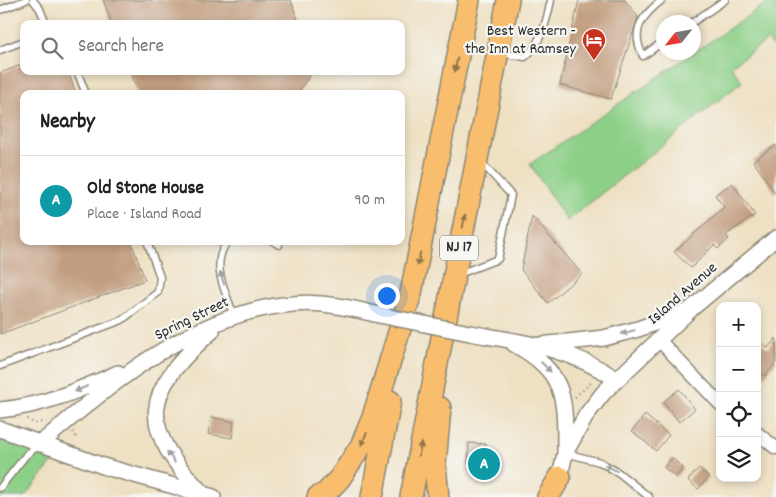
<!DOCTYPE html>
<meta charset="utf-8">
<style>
body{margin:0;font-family:Dekko,sans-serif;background:#f2f2f2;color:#202124}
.controls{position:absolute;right:15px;bottom:15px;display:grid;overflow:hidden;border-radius:10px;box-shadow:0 2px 8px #0003}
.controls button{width:45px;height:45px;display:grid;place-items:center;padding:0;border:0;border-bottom:1px solid #e0e0e0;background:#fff;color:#202124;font:25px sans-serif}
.compass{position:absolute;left:656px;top:15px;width:45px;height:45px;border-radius:50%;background:#fff;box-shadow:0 2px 8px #0003;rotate:239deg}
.you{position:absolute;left:386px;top:295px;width:18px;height:18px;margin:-12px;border:4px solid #fff;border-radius:50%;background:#1a73e8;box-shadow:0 0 0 8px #1a73e833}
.badge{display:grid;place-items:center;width:32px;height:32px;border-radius:50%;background:#c8321e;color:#fff;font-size:16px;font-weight:700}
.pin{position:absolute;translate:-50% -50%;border:2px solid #fff;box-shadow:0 1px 5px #0006}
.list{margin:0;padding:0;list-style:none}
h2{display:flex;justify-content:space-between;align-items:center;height:65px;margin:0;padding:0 20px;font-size:21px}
h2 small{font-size:16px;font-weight:400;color:#757577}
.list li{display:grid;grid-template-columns:32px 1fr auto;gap:15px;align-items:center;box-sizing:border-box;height:90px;padding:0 20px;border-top:1px solid #e0e0e0}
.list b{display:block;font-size:19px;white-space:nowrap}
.list p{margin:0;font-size:16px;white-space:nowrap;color:#757577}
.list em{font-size:16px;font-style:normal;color:#757577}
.icon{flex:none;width:28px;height:28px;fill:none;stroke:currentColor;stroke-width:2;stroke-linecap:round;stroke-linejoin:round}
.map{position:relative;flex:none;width:776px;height:497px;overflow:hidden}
.search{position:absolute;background:#fff;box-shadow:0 2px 8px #0003;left:20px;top:20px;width:385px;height:55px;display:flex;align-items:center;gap:12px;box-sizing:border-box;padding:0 18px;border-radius:10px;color:#757577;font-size:19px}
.panel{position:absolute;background:#fff;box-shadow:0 2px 8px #0003;left:20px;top:90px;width:385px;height:155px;border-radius:10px}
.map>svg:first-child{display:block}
.green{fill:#8dd088;stroke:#5c7e5a}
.building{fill:#c29d7f}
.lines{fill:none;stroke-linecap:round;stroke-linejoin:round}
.service-casing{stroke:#8c8676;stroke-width:9}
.minor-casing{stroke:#8c8676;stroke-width:15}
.tertiary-casing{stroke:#8c8676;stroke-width:18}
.trunk-casing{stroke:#8c8676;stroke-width:24}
.path{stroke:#8c8676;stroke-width:2.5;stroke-dasharray:1 4;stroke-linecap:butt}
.service{stroke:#fff;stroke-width:6}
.minor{stroke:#fff;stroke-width:12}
.tertiary{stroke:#fff;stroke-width:15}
.trunk{stroke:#f9be6d;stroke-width:21}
.tertiary-bridge-casing{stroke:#8c8676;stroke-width:18;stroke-linecap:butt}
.tertiary-bridge{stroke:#fff;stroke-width:15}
.oneway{fill:#92744c}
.oneway2{fill:#a0a0a0}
.labels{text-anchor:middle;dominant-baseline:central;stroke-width:4.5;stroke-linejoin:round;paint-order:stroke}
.shield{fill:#f6f6f2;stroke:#686867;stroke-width:1}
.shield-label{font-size:15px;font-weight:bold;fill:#2b2b2b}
.poi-label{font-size:16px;fill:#2b2b2b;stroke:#f6f6f2;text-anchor:end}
.street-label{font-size:16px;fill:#2b2b2b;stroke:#f6f6f2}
</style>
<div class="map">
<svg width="776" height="497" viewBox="0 0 776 497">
<rect width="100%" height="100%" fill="#f6f6f2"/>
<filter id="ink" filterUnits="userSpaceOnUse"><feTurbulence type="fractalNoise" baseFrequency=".02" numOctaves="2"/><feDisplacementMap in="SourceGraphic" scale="10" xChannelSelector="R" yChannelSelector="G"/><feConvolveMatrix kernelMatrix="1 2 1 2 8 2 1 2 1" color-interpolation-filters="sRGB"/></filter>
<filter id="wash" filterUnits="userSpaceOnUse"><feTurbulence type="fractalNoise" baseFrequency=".0096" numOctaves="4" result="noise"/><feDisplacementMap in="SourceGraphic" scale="20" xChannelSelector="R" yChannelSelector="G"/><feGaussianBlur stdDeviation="1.12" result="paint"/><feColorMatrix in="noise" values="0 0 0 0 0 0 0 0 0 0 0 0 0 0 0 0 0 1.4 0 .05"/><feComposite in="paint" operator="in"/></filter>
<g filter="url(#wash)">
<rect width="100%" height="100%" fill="#eee0c2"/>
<path class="green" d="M771,0H776V51L768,40L731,66L742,82L567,221L530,164Z
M0,434L53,462L24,497H0Z"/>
<g id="blocks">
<path class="building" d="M103,0H291L299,24H112Z
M579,0H625L638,17L611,99L560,85Z
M24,64V71H68L76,94H24V241H131L145,280L0,334V73Z
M130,71H313L297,94H139Z
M776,145V194L753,161Z
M732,183L755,215L726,235L729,239L718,249L714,245L691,268L674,252L724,207L715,195Z
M532,216L582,274L548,303L521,270Z
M776,338V362L765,376L757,369V340L768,348Z
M679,389L695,409L679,422L663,402Z
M645,415L669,435L656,451L632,431Z
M211,417L234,422L232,438L208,434Z
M469,443L486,444L485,466L468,464Z
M672,458L683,468L676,477L664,468Z
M699,468L709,477L698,489L688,480Z"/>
</g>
</g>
<g filter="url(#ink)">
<use href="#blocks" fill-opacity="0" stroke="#8c8676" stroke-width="1"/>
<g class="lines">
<g class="service-casing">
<path id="service" d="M33,0L40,9L46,24
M662,0C642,16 630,30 643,56L664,41
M0,10L26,0
M693,22L725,0
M0,50L24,41
M501,53L525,57C541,44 547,20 551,0
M77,71L86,94
M228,241C209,264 226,292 234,316
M273,241L279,245
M459,274L498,259L511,195L480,161
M0,366L122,320L158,292L160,277L147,241
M565,453L600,462L619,473L649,497
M0,488L26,455L39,445"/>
</g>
<g class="minor-casing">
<path id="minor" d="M658,339L720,404
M757,433L776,448"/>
</g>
<g class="tertiary-casing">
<path id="tertiary" d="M470,333C525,343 568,347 616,379
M514,344C566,373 565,396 565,451
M540,345L604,338L638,329L682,313
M0,410C43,406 79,390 118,373
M0,429L106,467L213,497
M40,444C109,384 198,311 293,304C322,301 351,308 379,315
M558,486L565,453L587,414L604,392L691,309L776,238
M203,494C137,425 142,393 212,331"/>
</g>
<g class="trunk-casing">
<path id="trunk" d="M318,497L326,493L340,478L361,446L372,420L411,293L469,0
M372,497L390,401
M411,497L508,0
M438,497L435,464L440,408
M548,497L560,477"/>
</g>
<path class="path" d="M575,397L593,381
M27,419L35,424L44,421
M73,432L76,435L75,439"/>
<use href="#service" class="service"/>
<use href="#minor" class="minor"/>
<use href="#tertiary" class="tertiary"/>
<use href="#trunk" class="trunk"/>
<g class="tertiary-bridge-casing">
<path id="tertiary-bridge" d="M379,315L470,333"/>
</g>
<use href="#tertiary-bridge" class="tertiary-bridge"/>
</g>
<defs><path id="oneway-solid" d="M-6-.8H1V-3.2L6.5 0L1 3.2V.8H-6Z" transform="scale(1.25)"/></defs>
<g class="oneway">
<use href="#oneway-solid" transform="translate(456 65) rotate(101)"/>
<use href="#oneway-solid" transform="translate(464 221) rotate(-79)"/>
<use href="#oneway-solid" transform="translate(419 259) rotate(101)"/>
<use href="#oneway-solid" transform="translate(364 439) rotate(113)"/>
<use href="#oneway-solid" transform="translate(420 449) rotate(-79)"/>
</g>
<g class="oneway2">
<use href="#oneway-solid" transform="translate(222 278) rotate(-108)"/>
<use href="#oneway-solid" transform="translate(628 332) rotate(164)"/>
<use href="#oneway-solid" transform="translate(546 367) rotate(45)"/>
<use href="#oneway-solid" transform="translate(81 389) rotate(156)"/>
<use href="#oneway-solid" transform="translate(171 457) rotate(-124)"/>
<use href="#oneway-solid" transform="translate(611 468) rotate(-151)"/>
</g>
</g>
<defs>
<g id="hotel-pin" transform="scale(1.25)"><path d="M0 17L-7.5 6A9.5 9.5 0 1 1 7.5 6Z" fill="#c8321e" stroke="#f6f6f2"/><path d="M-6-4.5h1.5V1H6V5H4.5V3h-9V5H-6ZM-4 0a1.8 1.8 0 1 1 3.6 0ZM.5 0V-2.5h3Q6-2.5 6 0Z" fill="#fff"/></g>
</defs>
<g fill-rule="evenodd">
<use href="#hotel-pin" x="594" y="40"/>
</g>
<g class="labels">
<rect class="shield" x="440" y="235.5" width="38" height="25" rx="4"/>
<g class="shield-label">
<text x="459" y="248">NJ 17</text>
</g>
<g class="poi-label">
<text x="576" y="31">Best Western -<tspan x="576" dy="18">the Inn at Ramsey</tspan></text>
</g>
<g class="street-label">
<text transform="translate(683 294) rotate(-41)">Island Avenue</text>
<text transform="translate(192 319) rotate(-26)">Spring Street</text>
</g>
</g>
</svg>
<div class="controls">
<button>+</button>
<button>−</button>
<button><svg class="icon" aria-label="locate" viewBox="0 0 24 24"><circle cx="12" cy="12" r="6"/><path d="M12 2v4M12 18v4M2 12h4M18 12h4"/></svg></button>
<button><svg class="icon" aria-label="layers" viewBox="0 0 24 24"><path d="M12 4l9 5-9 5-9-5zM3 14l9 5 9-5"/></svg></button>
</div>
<svg class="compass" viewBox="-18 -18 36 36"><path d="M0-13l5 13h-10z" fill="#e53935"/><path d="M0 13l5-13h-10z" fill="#757577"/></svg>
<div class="you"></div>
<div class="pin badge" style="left:484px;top:464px;background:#0f9aa8">A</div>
<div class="search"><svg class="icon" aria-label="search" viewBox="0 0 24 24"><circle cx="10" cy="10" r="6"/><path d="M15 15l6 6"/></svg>Search here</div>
<section class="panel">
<h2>Nearby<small></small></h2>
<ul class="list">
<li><span class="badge" style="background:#0f9aa8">A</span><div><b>Old Stone House</b><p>Place · Island Road</p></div><em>90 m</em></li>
</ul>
</section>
</div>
